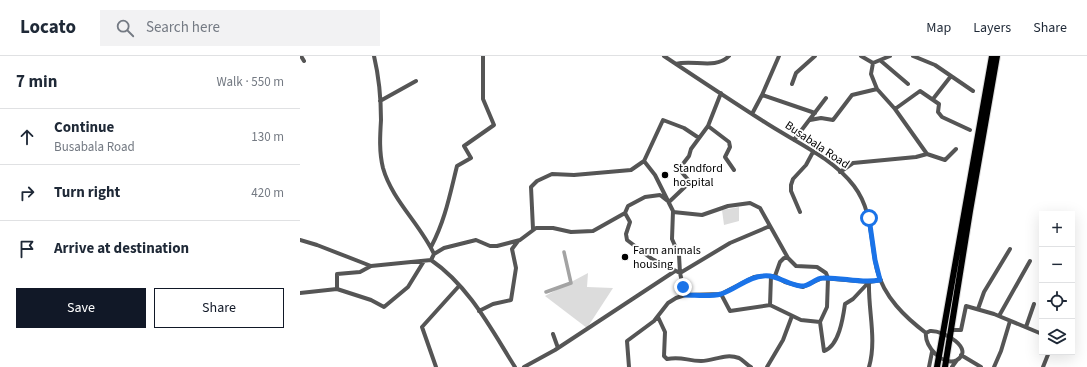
<!DOCTYPE html>
<meta charset="utf-8">
<style>
body{margin:0;font-family:"Source Sans 3",sans-serif;background:#f2f2f3;color:#1f2937}
.controls{position:absolute;right:12px;bottom:12px;display:grid;overflow:hidden;border-radius:0px;box-shadow:0 4px 16px #0002}
.controls button{width:36px;height:36px;display:grid;place-items:center;padding:0;border:0;border-bottom:1px solid #e0e1e3;background:#fff;color:#1f2937;font:20px sans-serif}
.stop{position:absolute;width:12px;height:12px;margin:-9px;border:3px solid #1a73e8;border-radius:50%;background:#fff}
.stop.end{background:#1a73e8;border-color:#fff;box-shadow:0 1px 4px #0008}
.list{margin:0;padding:0;list-style:none}
h2{display:flex;justify-content:space-between;align-items:center;height:52px;margin:0;padding:0 16px;font-size:17px}
h2 small{font-size:13px;font-weight:400;color:#747a83}
.list li{display:grid;grid-template-columns:26px 1fr auto;gap:12px;align-items:center;box-sizing:border-box;height:56px;padding:0 16px;border-top:1px solid #e0e1e3}
.list b{display:block;font-size:15px;white-space:nowrap}
.list p{margin:0;font-size:13px;white-space:nowrap;color:#747a83}
.list em{font-size:13px;font-style:normal;color:#747a83}
.actions{display:flex;gap:8px;padding:12px 16px}
.actions a{flex:1;padding:9px 0;border:1px solid #111827;border-radius:0px;text-align:center;font-size:14px;color:#111827}
.actions .main{background:#111827;color:#fff}
.icon{flex:none;width:22px;height:22px;fill:none;stroke:currentColor;stroke-width:2;stroke-linecap:round;stroke-linejoin:round}
.map{position:relative;flex:none;width:787px;height:311px;overflow:hidden}
header{display:flex;align-items:center;gap:24px;box-sizing:border-box;height:56px;padding:0 20px;background:#fff;border-bottom:1px solid #e0e1e3}
header strong{font-size:19px}
nav{display:flex;gap:22px;margin-inline-start:auto;font-size:14px}
.search{width:280px;height:36px;background:#f2f2f3;display:flex;align-items:center;gap:10px;box-sizing:border-box;padding:0 14px;border-radius:0px;color:#747a83;font-size:15px}
main{display:flex}
aside{flex:1;background:#fff}
.map>svg:first-child{display:block}
.green{fill:#dcdcdc}
.lines{fill:none;stroke-linecap:round;stroke-linejoin:round}
.canal{stroke:#a3a3a3;stroke-width:3.5}
.highway-casing{stroke:#dbdbdb;stroke-width:8}
.minor{stroke:#555;stroke-width:4}
.highway{stroke:#000;stroke-width:6}
.route{stroke:#1a73e8;stroke-width:5}
.poi-dot{fill:#000;stroke:#fff;stroke-width:1.5}
.labels{text-anchor:middle;dominant-baseline:central;stroke-width:3.5;stroke-linejoin:round;paint-order:stroke}
.street-label{font-size:12px;fill:#000;stroke:#fff}
.poi-label{font-size:12px;fill:#000;stroke:#fff;text-anchor:start}
</style>
<header>
<strong>Locato</strong>
<div class="search"><svg class="icon" aria-label="search" viewBox="0 0 24 24"><circle cx="10" cy="10" r="6"/><path d="M15 15l6 6"/></svg>Search here</div>
<nav><a>Map</a><a>Layers</a><a>Share</a></nav>
</header>
<main>
<aside>
<h2>7 min<small>Walk · 550 m</small></h2>
<ul class="list">
<li><svg class="icon" aria-label="ahead" viewBox="0 0 24 24"><path d="M12 20V5M6 11l6-6 6 6"/></svg><div><b>Continue</b><p>Busabala Road</p></div><em>130 m</em></li>
<li><svg class="icon" aria-label="right" viewBox="0 0 24 24"><path d="M7 20v-9h11M14 6l5 5-5 5"/></svg><div><b>Turn right</b></div><em>420 m</em></li>
<li><svg class="icon" aria-label="arrive" viewBox="0 0 24 24"><path d="M6 21V4h12l-3 4 3 4H6"/></svg><div><b>Arrive at destination</b></div></li>
</ul>
<div class="actions"><a class="main">Save</a><a>Share</a></div>
</aside>
<div class="map">
<svg width="787" height="311" viewBox="0 0 787 311">
<rect width="100%" height="100%" fill="#fff"/>
<path class="green" d="M439,151V165L424,169L422,154Z
M288,217L287,231L313,232L287,272L245,240Z"/>
<g class="lines">
<path class="canal" d="M246,236L271,227L264,196"/>
<g class="highway-casing">
<path id="highway" d="M637,311L692,0
M645,311L670,155L697,0"/>
</g>
<path class="minor" d="M1,0L4,5
M74,0C79,21 81,42 81,64C80,80 79,96 83,112C92,144 120,168 134,198
M364,0C397,22 430,44 463,65C493,85 532,101 554,130C573,155 570,185 577,214C584,241 605,261 626,277
M561,0L573,7L590,0
M613,0L635,9L673,35
M581,5L608,28
M573,7L571,18L577,33L595,53L627,98
M376,8C392,3 416,14 429,0
M492,28L496,17L515,0
M462,39L479,0
M633,43L651,20
M80,45L116,25
M595,53L620,35L639,48L638,56L642,61L670,74
M452,58L462,39L515,57
M510,64L521,62L533,64L552,39L577,33
M408,70L429,86L430,91L425,101L434,114
M494,84L526,42
M344,105L363,64L384,72L399,82
M540,116L553,107L616,101L627,98L645,104L656,93
M373,156L402,159L428,150L450,147L460,152L488,202L496,210L517,211L526,217L528,222L527,251L520,266L524,295C539,290 543,262 545,248L553,243L569,226
M500,156L491,135V129L493,123L506,109L513,96
M325,157L330,166L326,178L327,184L352,203L380,217L430,187L470,170
M233,173L231,131L237,125L252,118L274,119L331,114L344,105L355,119L373,155L372,183L379,199L380,217L385,239
M0,184L17,189L71,210L131,204C169,230 191,273 215,311
M131,191C145,165 150,138 157,110L171,102L164,90L194,69L183,43V0
M131,204L134,198L144,192L176,184L190,190H197L220,184L236,172H253L271,176L293,175L325,157L328,150L345,141L360,139L369,146L390,126L379,113L389,100L391,93L408,70L421,37
M471,220L470,249L501,264L520,266
M475,220L480,206L484,202H488
M37,233V218L60,216L71,210
M0,237L37,233L71,244L84,251L108,231L124,205
M421,238L430,255L470,249
M678,253L684,236L710,193
M179,255L193,248L211,244L216,212L212,193L218,185
M699,260L730,205
M358,261L365,276L364,300L367,303C382,300 387,305 401,305C414,305 425,297 439,302C443,304 447,309 451,311
M726,271L734,248
M651,274H661L666,250L694,258L742,278
M630,275C644,274 675,293 657,304C644,311 624,291 626,277Z
M253,278L258,292
M661,299L681,311
M136,311L122,271L159,230
M224,311L255,294L375,215
M329,311L327,285L354,265L368,247L376,242L385,239L421,238L454,221L464,220H475L485,226L503,231L522,222L569,226
M467,311L483,284L492,260
M569,311C577,283 568,255 569,226L581,224
M629,311L632,296
M652,311L657,304
M694,311L701,295L710,265
M743,311L749,296"/>
<use href="#highway" class="highway"/>
</g>
<g class="lines">
<path class="route" d="M383,231L385,239C396,239 410,241 421,238C436,233 448,221 463,220C477,218 487,229 501,230C509,231 515,222 523,222C542,221 561,228 580,224L575,204L569,162"/>
</g>
<g class="poi-dot">
<circle cx="365" cy="119" r="4"/>
<circle cx="325" cy="201" r="4"/>
</g>
<g class="labels">
<g class="street-label">
<text transform="translate(517 89) rotate(34)">Busabala Road</text>
</g>
<g class="poi-label">
<text x="373" y="112">Standford<tspan x="373" dy="14">hospital</tspan></text>
<text x="333" y="194">Farm animals<tspan x="333" dy="14">housing</tspan></text>
</g>
</g>
</svg>
<div class="controls">
<button>+</button>
<button>−</button>
<button><svg class="icon" aria-label="locate" viewBox="0 0 24 24"><circle cx="12" cy="12" r="6"/><path d="M12 2v4M12 18v4M2 12h4M18 12h4"/></svg></button>
<button><svg class="icon" aria-label="layers" viewBox="0 0 24 24"><path d="M12 4l9 5-9 5-9-5zM3 14l9 5 9-5"/></svg></button>
</div>
<div class="stop" style="left:569px;top:162px"></div>
<div class="stop end" style="left:383px;top:231px"></div>
</div>
</main>
